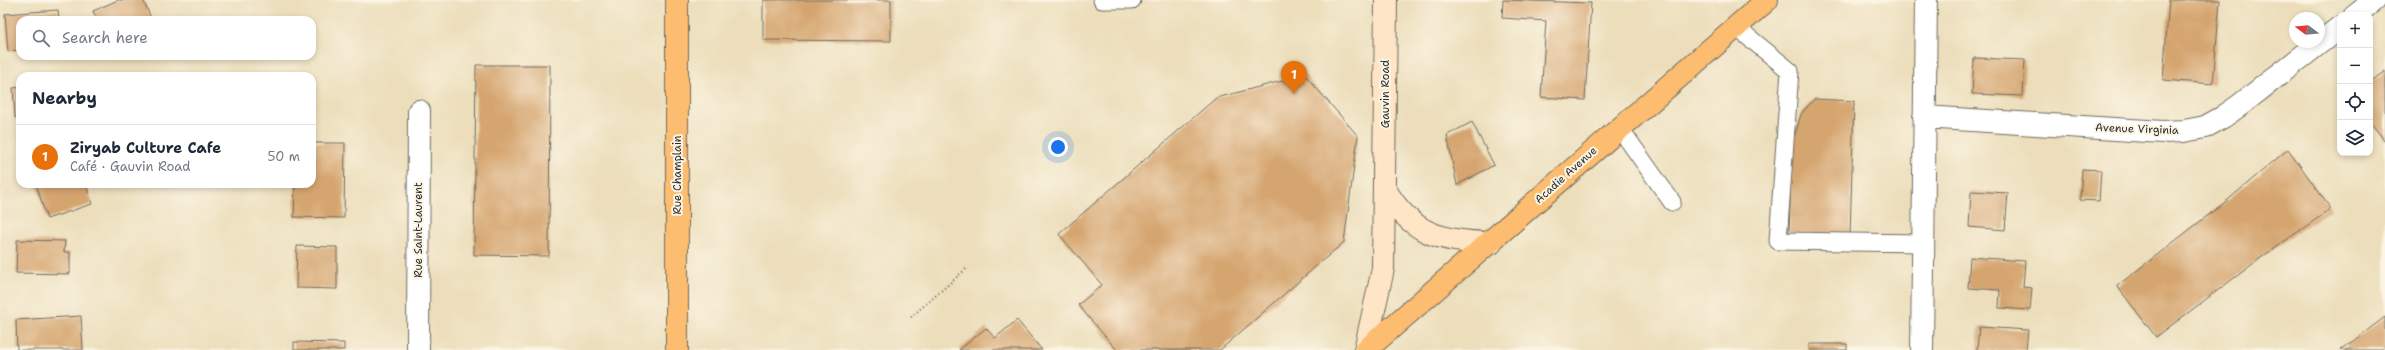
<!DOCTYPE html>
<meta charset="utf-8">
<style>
body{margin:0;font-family:"Shantell Sans",sans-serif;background:#f2f2f3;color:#1f2937}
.controls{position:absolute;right:12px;top:12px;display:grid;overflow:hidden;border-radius:8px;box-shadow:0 2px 6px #0003}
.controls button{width:36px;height:36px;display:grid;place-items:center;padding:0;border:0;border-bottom:1px solid #e0e1e3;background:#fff;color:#1f2937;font:20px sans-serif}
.compass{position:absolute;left:2289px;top:12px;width:36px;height:36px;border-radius:50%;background:#fff;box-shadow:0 2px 6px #0003;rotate:286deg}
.you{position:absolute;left:1058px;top:147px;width:14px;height:14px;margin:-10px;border:3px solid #fff;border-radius:50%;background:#1a73e8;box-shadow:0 0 0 6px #1a73e833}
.badge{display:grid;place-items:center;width:26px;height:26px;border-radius:50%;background:#0f766e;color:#fff;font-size:13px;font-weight:700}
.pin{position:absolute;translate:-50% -33px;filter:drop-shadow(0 1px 2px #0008)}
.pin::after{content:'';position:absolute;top:21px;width:14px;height:12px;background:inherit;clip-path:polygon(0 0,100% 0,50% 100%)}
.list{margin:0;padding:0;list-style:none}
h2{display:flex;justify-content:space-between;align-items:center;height:52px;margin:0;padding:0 16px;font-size:17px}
h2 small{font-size:13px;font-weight:400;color:#747a83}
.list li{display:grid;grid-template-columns:26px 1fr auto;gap:12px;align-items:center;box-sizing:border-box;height:64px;padding:0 16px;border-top:1px solid #e0e1e3}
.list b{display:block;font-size:15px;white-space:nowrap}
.list p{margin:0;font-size:13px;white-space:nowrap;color:#747a83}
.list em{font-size:13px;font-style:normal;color:#747a83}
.icon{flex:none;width:22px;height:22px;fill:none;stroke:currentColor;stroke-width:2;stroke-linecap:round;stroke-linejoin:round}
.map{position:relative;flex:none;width:2385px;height:350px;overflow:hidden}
.search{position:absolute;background:#fff;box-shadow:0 2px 6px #0003;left:16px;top:16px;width:300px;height:44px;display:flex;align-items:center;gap:10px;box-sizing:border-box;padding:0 14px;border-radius:12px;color:#747a83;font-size:15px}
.panel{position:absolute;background:#fff;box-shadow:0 2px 6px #0003;left:16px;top:72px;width:300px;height:116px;border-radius:12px}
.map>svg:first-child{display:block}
.building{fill:#d5a56f}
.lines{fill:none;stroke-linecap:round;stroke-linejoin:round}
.lane-casing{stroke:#6f6a5d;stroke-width:19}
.street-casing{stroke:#6f6a5d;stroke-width:24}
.secondary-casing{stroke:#6f6a5d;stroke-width:24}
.primary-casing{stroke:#6f6a5d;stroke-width:24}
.path{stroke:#6f6a5d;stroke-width:2.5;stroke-dasharray:1 3;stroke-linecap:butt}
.lane{stroke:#fff;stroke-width:17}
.street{stroke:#fff;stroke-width:22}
.secondary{stroke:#fee5c5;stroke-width:22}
.primary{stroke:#fcbd6f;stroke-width:22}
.labels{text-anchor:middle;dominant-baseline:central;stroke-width:4;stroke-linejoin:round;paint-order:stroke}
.street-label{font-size:11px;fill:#2b2b2b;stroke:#fcf5e5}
</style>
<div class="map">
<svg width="2385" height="350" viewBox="0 0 2385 350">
<rect width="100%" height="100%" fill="#fcf5e5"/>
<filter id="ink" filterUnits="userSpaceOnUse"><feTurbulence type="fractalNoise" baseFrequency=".025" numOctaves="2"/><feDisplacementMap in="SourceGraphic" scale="8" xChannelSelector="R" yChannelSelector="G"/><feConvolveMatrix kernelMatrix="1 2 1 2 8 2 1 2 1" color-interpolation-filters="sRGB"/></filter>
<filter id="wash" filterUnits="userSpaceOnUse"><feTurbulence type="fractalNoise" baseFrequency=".012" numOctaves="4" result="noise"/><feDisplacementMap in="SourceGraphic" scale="16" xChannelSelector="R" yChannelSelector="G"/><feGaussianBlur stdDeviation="0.9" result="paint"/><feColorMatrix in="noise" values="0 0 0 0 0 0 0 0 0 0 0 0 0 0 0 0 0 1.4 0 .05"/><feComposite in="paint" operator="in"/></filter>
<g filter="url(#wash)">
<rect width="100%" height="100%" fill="#ecdebb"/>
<g id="blocks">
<path class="building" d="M118,0H143L152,20H97L93,11Z
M763,0H891V41L763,40Z
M1503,0L1591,3L1585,100L1541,97L1546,21L1502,18Z
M2169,0H2220L2213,84L2163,80Z
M58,10L59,20H20V50L8,51L5,14Z
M1974,58L2025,60L2023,96L1972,94Z
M476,65H550L549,256L474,255Z
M2385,71V141L2370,122V82Z
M1305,75L1358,136L1344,242L1220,350H1117L1078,305L1102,285L1059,234L1216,98Z
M20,87V117L15,118L13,88Z
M1814,99L1854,101L1850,235L1789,233L1792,134L1795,135L1801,114Z
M1472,122L1494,165L1457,185L1447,135Z
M312,143H345L344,218L294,217L295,184H312Z
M2288,149L2331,209L2266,254L2156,337L2117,286L2229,199Z
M2082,169L2101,170L2099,201L2080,200Z
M36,184H86L92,204L47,219Z
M1971,191L2008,193L2005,230L1969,227Z
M17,240L65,241L64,252H70V274L16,273Z
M297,246L337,247V289L296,288Z
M1970,257L2025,261L2023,287L2032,288L2030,310L1999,308L2000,290L1968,288Z
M81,316L83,350H17L16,320Z
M2385,317V350H2341Z
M1017,320L1042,350H959L986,328L995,338Z
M1979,327L2028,330L2026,350H1977Z
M294,342L344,343V350H294Z
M1809,344H1847V350H1809Z"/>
</g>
</g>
<g filter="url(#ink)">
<use href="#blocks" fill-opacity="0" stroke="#6f6a5d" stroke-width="1"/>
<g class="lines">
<g class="lane-casing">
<path id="lane" d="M1102,0H1132
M1736,27L1790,71L1778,241L1923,243
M1619,127L1672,202"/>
</g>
<g class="street-casing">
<path id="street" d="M2355,15L2374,0
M1924,117L2163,132L2184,131L2205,127L2223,117L2240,105L2340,27
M418,350L419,111
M1922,350L1926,0"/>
</g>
<g class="secondary-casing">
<path id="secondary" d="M1385,189C1411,234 1441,242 1491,243
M1365,350L1383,269L1386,0"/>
</g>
<g class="primary-casing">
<path id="primary" d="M677,0V350
M1366,350L1767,0"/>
</g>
<path class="path" d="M911,317L966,269"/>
<use href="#lane" class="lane"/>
<use href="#street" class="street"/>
<use href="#secondary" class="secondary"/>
<use href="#primary" class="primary"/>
</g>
</g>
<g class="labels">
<g class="street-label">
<text transform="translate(1385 94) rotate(-90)">Gauvin Road</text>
<text transform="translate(2137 129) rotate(2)">Avenue Virginia</text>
<text transform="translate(677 175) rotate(-90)">Rue Champlain</text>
<text transform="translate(1566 175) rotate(-42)">Acadie Avenue</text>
<text transform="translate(418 230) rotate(-90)">Rue Saint-Laurent</text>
</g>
</g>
</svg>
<div class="controls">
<button>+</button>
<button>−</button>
<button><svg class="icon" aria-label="locate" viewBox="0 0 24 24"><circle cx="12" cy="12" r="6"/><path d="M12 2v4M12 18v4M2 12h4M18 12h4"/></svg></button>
<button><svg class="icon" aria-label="layers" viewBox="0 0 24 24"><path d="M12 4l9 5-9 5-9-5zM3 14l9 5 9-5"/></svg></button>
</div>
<svg class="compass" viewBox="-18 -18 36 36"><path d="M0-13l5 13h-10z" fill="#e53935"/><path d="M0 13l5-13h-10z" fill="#747a83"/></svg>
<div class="you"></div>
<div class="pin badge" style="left:1294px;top:94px;background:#e8710a">1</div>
<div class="search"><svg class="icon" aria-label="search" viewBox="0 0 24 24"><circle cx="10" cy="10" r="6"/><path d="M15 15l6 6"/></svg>Search here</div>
<section class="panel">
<h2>Nearby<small></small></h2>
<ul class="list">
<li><span class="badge" style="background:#e8710a">1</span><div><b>Ziryab Culture Cafe</b><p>Café · Gauvin Road</p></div><em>50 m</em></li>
</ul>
</section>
</div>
